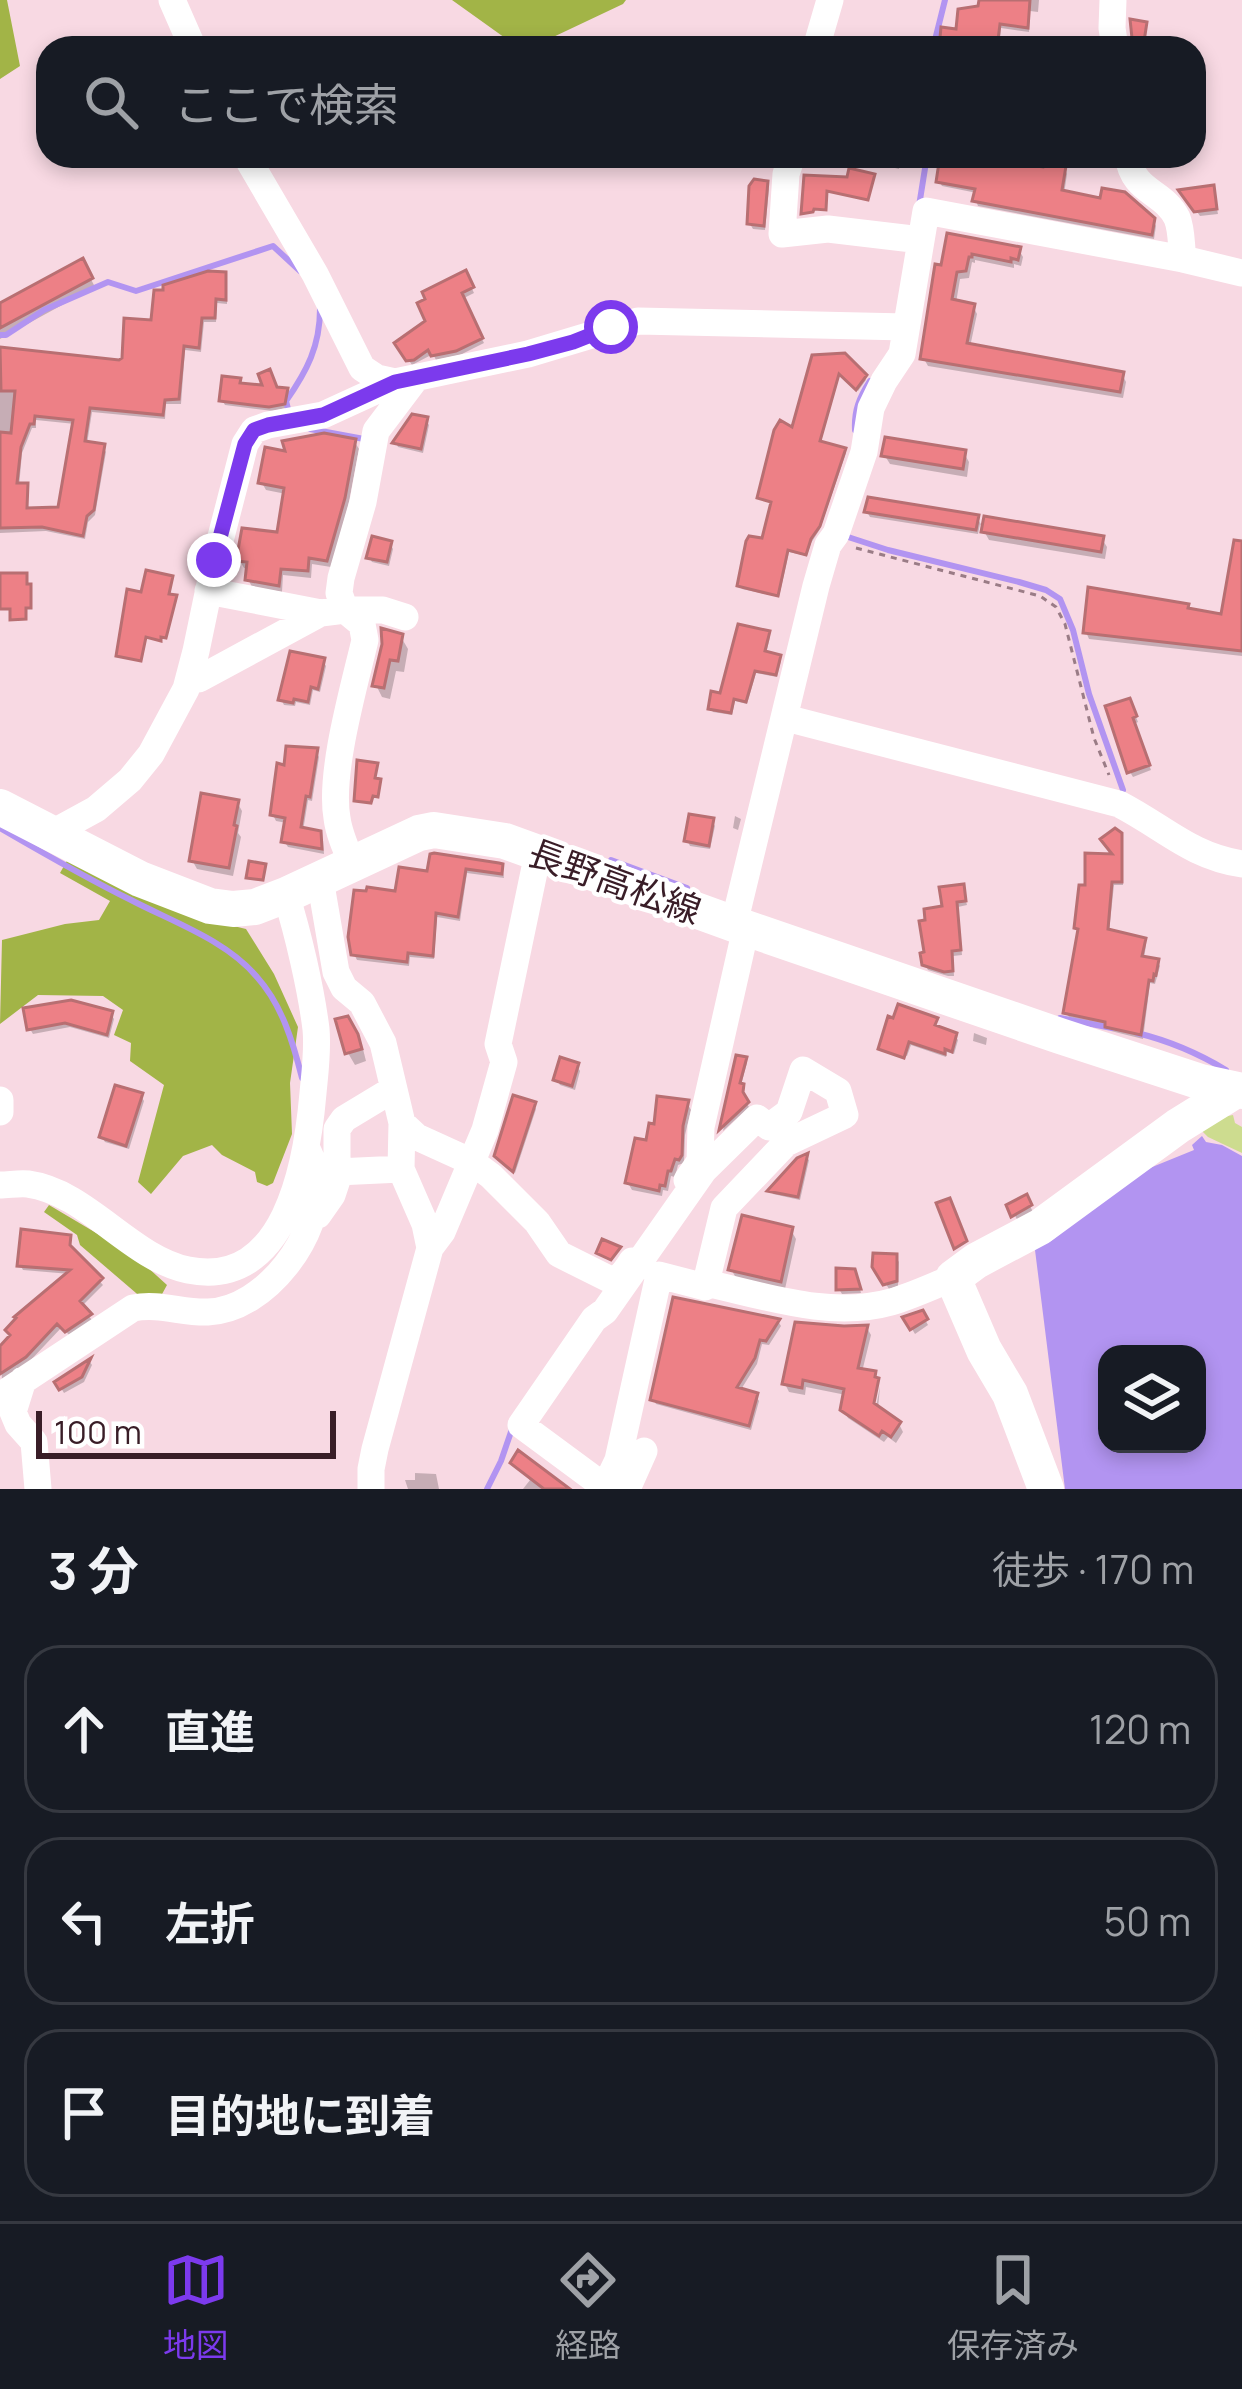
<!DOCTYPE html>
<html lang="ja">
<meta charset="utf-8">
<style>
body{margin:0;font-family:Manrope,"Noto Sans JP",sans-serif;background:#242831;color:#f1f3f6}
.controls{position:absolute;right:36px;bottom:36px;display:grid;overflow:hidden;border-radius:24px;box-shadow:0 6px 18px #0003}
.controls button{width:108px;height:108px;display:grid;place-items:center;padding:0;border:0;border-bottom:3px solid #363941;background:#171b24;color:#f1f3f6;font:60px sans-serif}
.scale{position:absolute;left:36px;bottom:30px;width:300px;box-sizing:border-box;padding-left:12px;border:6px solid #391d27;border-top:0;font-size:33px;line-height:42px;white-space:nowrap;color:#391d27;-webkit-text-stroke:9px #fff;paint-order:stroke}
.stop{position:absolute;width:36px;height:36px;margin:-27px;border:9px solid #7c3aed;border-radius:50%;background:#fff}
.stop.end{background:#7c3aed;border-color:#fff;box-shadow:0 3px 12px #0008}
.list{margin:0;padding:0;list-style:none}
h2{display:flex;justify-content:space-between;align-items:center;height:156px;margin:0;padding:0 48px;font-size:51px}
h2 small{font-size:39px;font-weight:400;color:#9ea1a6}
.list li{display:grid;grid-template-columns:78px 1fr auto;gap:36px;align-items:center;box-sizing:border-box;height:168px;margin:0 24px 24px;padding:0 24px;border:3px solid #363941;border-radius:36px}
.list b{display:block;font-size:45px;white-space:nowrap}
.list em{font-size:39px;font-style:normal;color:#9ea1a6}
.icon{flex:none;width:66px;height:66px;fill:none;stroke:currentColor;stroke-width:2;stroke-linecap:round;stroke-linejoin:round}
.map{position:relative;flex:none;width:1242px;height:1489px;overflow:hidden}
.search{position:absolute;background:#171b24;box-shadow:0 6px 18px #0003;left:36px;right:36px;top:36px;height:132px;display:flex;align-items:center;gap:30px;box-sizing:border-box;padding:0 42px;border-radius:36px;color:#9ea1a6;font-size:45px}
.sheet{height:732px;background:#171b24}
nav{display:flex;justify-content:space-around;align-items:center;box-sizing:border-box;height:168px;border-top:3px solid #363941;background:#171b24;font-size:33px;color:#9ea1a6}
nav a{display:grid;justify-items:center;gap:6px}
nav .on{color:#7c3aed}
.map>svg:first-child{display:block}
.green{fill:#cddc8f}
.forest{fill:#a2b447}
.water{fill:#b294f1;fill-rule:evenodd}
.shadow{fill:#0003}
.lines{fill:none;stroke-linecap:round;stroke-linejoin:round}
.stream{stroke:#b294f1;stroke-width:6}
.building{fill:#ed8086;stroke:#b86f72;stroke-width:3;fill-rule:evenodd}
.path{stroke:#9a7c86;stroke-width:3;stroke-dasharray:6 6;stroke-linecap:butt}
.minor{stroke:#fff;stroke-width:27}
.major{stroke:#fff;stroke-width:36}
.route{stroke:#7c3aed;stroke-width:15}
.labels{text-anchor:middle;dominant-baseline:central;stroke-width:9;stroke-linejoin:round;paint-order:stroke}
.street-label{font-size:36px;fill:#391d27;stroke:#fff}
</style>
<div class="map">
<svg width="1242" height="1489" viewBox="0 0 1242 1489">
<rect width="100%" height="100%" fill="#f8d9e3"/>
<path class="green" d="M1233,1115L1235,1123L1242,1127V1153L1208,1137L1197,1126L1212,1119Z"/>
<path class="forest" d="M0,0H7L20,66L0,79Z
M452,0H626L623,4L530,48H519Z
M69,857L180,913L246,929L274,974L298,1027L290,1083L292,1134L273,1183L267,1186L257,1182L255,1172L222,1155L212,1145L183,1156L151,1194L138,1182L164,1085L130,1061L131,1043L114,1035L123,1010L103,996L38,995L0,1024L2,940L65,924L99,920L110,901L60,873Z
M49,1205L135,1256L167,1285L161,1296L143,1299L80,1245L77,1235L44,1212Z"/>
<path class="water" d="M1202,1136L1206,1142L1222,1145L1242,1156V1489H1065L1035,1250L1038,1245L1051,1241L1135,1174L1194,1150L1192,1145ZM1107,1354H1197V1444H1107Z"/>
<path class="shadow" d="M982,0H1039L1038,12L1030,11L1029,32L1001,28L999,48H942L981,9Z
M787,39L798,41L801,48H785Z
M450,41L463,46L464,48H446Z
M872,156H901L899,169L875,163Z
M942,156H975L1045,171L1065,169L1067,174L1064,194L1153,220L1156,226L1154,239L978,206L976,201L977,193L942,186L939,181Z
M766,183L769,189L765,230L753,229L750,224Z
M1213,189L1218,214L1200,216L1183,192Z
M949,237L1019,250L1023,257L1021,266L1014,264V268L975,260V263L972,262L969,278L960,279L956,303L973,306L977,314L970,347L1122,374L1126,382L1123,398L928,366L924,359Z
M82,262L95,287L0,339V306Z
M465,274L474,293L462,299L484,343L460,355L436,360L433,354L412,365L398,344L429,322Z
M224,275L227,280V304L217,303L216,322H204L201,352L185,350L181,404H166L165,419L92,412L87,444L103,447L106,452L95,515L88,522L85,539L46,531L0,533V511L79,509L75,424L36,420V428H32L22,453L19,487L0,485V351L120,363L154,323Z
M814,358L864,377L866,380L858,391L840,374L820,444L844,450L846,453L820,529L811,543L807,556L789,552L779,597L742,589L740,586L764,542L773,504L760,498L794,432Z
M276,390L286,391L289,396L286,408L273,411L225,405L222,400Z
M426,420L429,425L423,453L398,447L396,443Z
M354,441L359,449L348,507L331,567L312,564L311,578L283,575L282,592L252,587L248,579L249,569L244,568L240,561L280,535L286,494L266,490L262,483Z
M964,453L969,462L967,477L890,464L885,456Z
M867,512L977,517L984,530L1102,539L1107,547L1105,559L989,540L980,524L978,534L870,517Z
M390,543L393,549L389,566L372,562L369,557Z
M1242,568V656L1089,639L1086,632L1190,612L1223,617Z
M768,634L770,637L766,654L779,657L781,661L777,677L756,673L747,704L735,701L732,715L713,712L711,709Z
M401,637L408,649L404,672L396,671L390,699L382,697L376,685Z
M323,661L326,666L320,692L313,690L310,705L296,702L295,706L284,705L281,699Z
M1132,707L1138,722L1134,724L1151,770L1133,777L1130,772Z
M316,751L319,757L312,801L308,800L303,831L319,834L323,840L324,854L288,847L284,841L287,823L276,821L273,815L287,768Z
M237,802L242,811L238,833L241,837L233,876L197,869L192,860Z
M735,816L741,819L738,830L733,828Z
M712,821L715,826L710,849L690,846L687,840Z
M1120,835L1123,841V885H1114L1109,932L1144,940L1146,945L1144,959L1157,961L1160,966L1155,984L1150,983L1143,1039L1111,1031L1107,1025L1069,1017L1066,1013L1087,888L1117,857Z
M432,856L502,867L504,878L467,873L460,921L437,917L434,959L410,957L409,966L357,960L354,954L398,894L430,874Z
M962,887L967,905L958,907L962,955L953,956L954,976H948L928,970L925,964L945,909Z
M111,1014L114,1019L109,1038L70,1027L33,1034L30,1029Z
M347,1019L363,1049L366,1061L355,1065L348,1053Z
M936,1020L937,1029L955,1036L958,1040L954,1054L947,1052L946,1057L911,1045L907,1056L882,1047Z
M974,1033L987,1038L986,1045L973,1041Z
M738,1058L745,1059L747,1063L741,1085L744,1090L743,1098L749,1107L723,1131Z
M577,1066L580,1071L575,1090L560,1085L557,1080Z
M141,1096L144,1101L129,1149L105,1142L102,1137Z
M687,1103L691,1110L685,1135L684,1163L678,1165L675,1177L671,1176L668,1191L663,1190L662,1196L632,1190L628,1183L648,1144Z
M534,1105L536,1109L515,1173L500,1160Z
M806,1157L809,1160L800,1200L773,1194L771,1189Z
M1026,1198L1036,1218L1021,1227L1010,1206Z
M791,1230L796,1239L785,1289L736,1278L731,1269Z
M70,1238L72,1251L103,1285L81,1307L92,1320L69,1335L62,1327L29,1362L2,1380L0,1350L70,1274L23,1270L20,1265Z
M896,1257L899,1262L898,1286L889,1289L875,1266Z
M857,1277L861,1293L842,1294L839,1289Z
M922,1314L928,1325L915,1334L906,1319Z
M778,1321L781,1326L769,1345L762,1344L757,1364L740,1391L756,1396L759,1401L751,1430L656,1404L653,1399Z
M867,1328L871,1335L862,1372L874,1374L876,1378L868,1417L874,1418L880,1386L878,1409L899,1424L903,1432L896,1443L888,1437L884,1442L848,1418L843,1409L846,1395L806,1387L805,1395L789,1392L785,1384Z
M90,1362L92,1365L84,1382L64,1393L58,1383Z
M519,1455L565,1489H523L530,1480L513,1463Z
M415,1473L436,1474L439,1489H408L405,1480H415Z"/>
<g class="lines">
<path class="stream" d="M933,48L945,0
M919,206L927,156
M0,335H6L44,310L108,282L136,291L273,246L300,271
M289,413L286,401C307,371 320,346 320,309
M310,429L364,439
M855,430C854,411 859,398 870,381
M845,536L888,550L1019,582L1046,590L1060,599L1073,630L1089,694L1123,790
M0,828C43,853 86,878 131,900C173,922 226,940 257,977C282,1005 293,1042 302,1078
M611,860L687,888
M1060,1018L1112,1028
M1137,1033C1170,1041 1196,1052 1226,1070
M487,1489L501,1461L513,1426"/>
</g>
<path class="building" d="M979,0H1030L1028,28L1000,24L997,48H939L941,27L956,29L958,9L978,6Z
M1130,19L1147,22L1143,48H1133Z
M940,156H978L1043,167L1044,162L1066,166L1062,190L1100,198L1102,188L1125,192L1155,218L1152,235L972,201L975,189L936,182Z
M849,168L875,174L868,200L827,191L826,210L814,209L813,212L801,214L804,175L847,177Z
M754,179L768,181L764,226L747,224L749,186Z
M1214,185L1217,209L1194,212L1178,190Z
M947,233L1021,247L1018,260L1011,258V262L972,254V257H969L966,271L957,272L952,299L975,304L967,343L1124,372L1120,392L920,359L935,264L941,265Z
M83,258L93,278L0,328V303Z
M466,270L474,287L462,293L483,338L456,351L431,356L428,350L414,360L406,361L394,343L425,321L417,303L425,299L422,292Z
M208,271L226,272V300L216,299L215,318H202L199,348L184,346L179,399L165,400L163,415L90,408L85,441L105,444L94,510L87,516L83,536L42,527L0,528V432L11,433L15,391H1L0,347L119,360L122,358L124,318L151,320L154,290H163V285ZM35,416L73,420L58,507L27,508L28,483H17L21,447L30,424H34Z
M845,353L867,375L856,390L839,374L820,441L846,448L820,526L811,539L806,555L788,550L778,596L737,586L746,541L749,536L762,538L771,502L757,498L774,430L780,420L792,427L812,355Z
M270,369L277,387L288,388L285,404L269,407L219,401L222,376L241,378L240,383L262,385L258,374Z
M412,414L428,417L421,449L392,443Z
M324,433L356,439L345,498L327,561L309,558L308,571L281,569L279,586L245,580L247,562L236,561L242,528L277,532L284,488L258,483L265,447L285,451L282,441Z
M885,437L966,450L963,469L881,456Z
M868,497L979,515L976,530L864,512Z
M984,516L1104,536L1101,552L981,532Z
M372,536L392,541L387,562L366,558Z
M1234,540L1242,541V651L1083,633L1088,587L1189,604L1188,608L1221,614Z
M146,570L173,576L169,594L177,595L166,638L161,637V641L146,637L141,661L116,656L127,589L141,592Z
M0,573H27V584H31V608H26V619L10,620V609H0Z
M738,624L770,631L765,651L781,655L776,675L755,671L746,702L734,699L731,713L708,709L711,691L720,693Z
M381,628L403,634L398,661L390,660L384,688L372,686L382,644Z
M290,651L325,658L318,689L311,687L308,702L294,699L293,703L278,700Z
M1130,698L1137,716L1133,718L1150,765L1127,773L1105,706Z
M286,746L318,748L310,797L306,796L301,827L321,831L322,849L281,842L285,818L270,815L277,763L284,765Z
M357,760L378,763L375,778L381,779L378,797L373,796L371,803L354,801Z
M201,793L239,800L234,825L237,826L229,868L189,861Z
M689,814L714,818L709,846L684,841Z
M1115,828L1122,833V882H1112L1108,929L1146,938L1142,956L1159,959L1156,975L1154,974L1153,981L1149,980L1141,1035L1105,1027V1022L1063,1013L1078,929L1074,928L1079,885H1085V853L1112,854L1100,839Z
M434,853L499,863L503,864L502,874L466,869L458,917L436,913L433,956L408,953L407,962L351,955L348,937L354,890L366,891L367,887L395,891L399,867L427,871L430,854Z
M249,861L266,864L263,880L246,878Z
M964,884L966,901L957,902L961,950L952,951L953,971L944,972L922,965L920,953L924,952L919,921L925,920L924,909L942,906L939,887Z
M71,1000L113,1011L107,1035L65,1023L27,1030L23,1008Z
M898,1004L938,1018L935,1025L957,1033L952,1052L945,1049V1054L909,1042L904,1058L878,1049L888,1016L893,1018Z
M348,1016L358,1034L362,1049L345,1054L335,1019Z
M736,1055L747,1057L740,1083L744,1084L743,1092L749,1102L719,1130Z
M560,1057L579,1063L572,1086L553,1080Z
M115,1085L143,1093L126,1146L99,1137Z
M513,1095L536,1102L513,1172L494,1156Z
M657,1096L689,1100L683,1126L682,1155L679,1160L675,1159L671,1171H668L665,1186L660,1185L659,1191L625,1183L635,1138L646,1140L649,1123L654,1124Z
M808,1153L798,1197L767,1191L797,1158Z
M1027,1194L1032,1205L1011,1217L1006,1205Z
M950,1198L967,1241L954,1249L936,1203Z
M742,1215L793,1227L781,1282L728,1270Z
M21,1229L71,1235L70,1245L103,1278L80,1301L92,1314L65,1332L57,1324L26,1357L0,1374V1346L10,1335L5,1330L16,1318L14,1317L70,1270L17,1266Z
M602,1239L621,1247L611,1260L596,1253Z
M873,1253L897,1254V1281L883,1285L872,1267Z
M836,1268L855,1269L861,1289L836,1290Z
M673,1297L780,1319L766,1341L760,1340L755,1358L737,1387L758,1393L749,1426L650,1400Z
M923,1310L928,1319L910,1330L902,1317Z
M795,1322L844,1326L868,1325L858,1368L876,1371L875,1377L879,1378L874,1403L901,1422L891,1437L882,1431L879,1436L840,1410L844,1389L803,1380L802,1388L782,1384Z
M91,1358L82,1377L59,1390L54,1382Z
M518,1450L570,1489H544L510,1463Z"/>
<g class="lines">
<path class="path" d="M856,548L1040,596L1056,607L1065,624L1094,738L1109,775"/>
<path class="minor" d="M172,0L193,48
M1113,0L1112,28L1115,48
M816,48L830,0
M246,156L315,274L362,368L377,378L395,382
M792,156L786,174L782,234L828,229L921,240
M1128,156C1133,193 1163,190 1177,218C1182,230 1181,246 1183,259
M208,591L321,613
M405,617L383,610H345L339,593L341,578L363,502L376,431L416,378
M189,679H199L321,613L345,610L362,624L365,640C354,687 329,773 337,818C339,834 346,849 352,863
M786,718L1119,804C1164,827 1190,856 1242,864
M52,833L96,809L130,780L151,754L186,689L196,651L215,560L245,444L254,430L268,425L323,415L395,382L528,354L638,321L906,327
M320,879L336,972L344,988L362,1003L383,1043L402,1123L401,1169L425,1224L430,1248L375,1449L371,1469V1489
M734,924L816,586L828,545L836,534L864,452L871,408L884,381L902,354L926,211L1183,259L1242,273
M803,1070L838,1091L845,1115L786,1143L724,1208L705,1287L659,1275L618,1460L605,1487L521,1425L594,1319L605,1311L704,1170L757,1118L769,1127L789,1112Z
M0,1100V1112
M402,1123L417,1137L472,1162L491,1176L537,1222L559,1254L609,1279C621,1280 626,1270 632,1261
M337,1172L401,1169
M687,1180L700,1161L701,1127L746,928
M0,1185C9,1185 19,1183 28,1184C87,1192 130,1258 188,1270C286,1290 307,1163 313,1093C315,1072 318,1050 316,1029C311,989 298,933 286,895
M318,1215L332,1195L337,1180V1129L344,1119L392,1090
M430,1248L442,1232L485,1130L504,1062L498,1044L538,853
M706,1283C765,1296 831,1319 891,1302C912,1296 933,1286 953,1278
M23,1380L13,1412L18,1424L34,1442L38,1489
M0,1396L133,1308C160,1303 182,1313 208,1312C266,1310 322,1234 317,1178C316,1168 312,1160 308,1151
M627,1489L644,1451"/>
<path class="major" d="M0,807L140,879L210,906L233,909L255,907L286,895L419,833L434,830L505,841L734,924L1060,1036L1201,1082L1242,1091
M1046,1489L1010,1394L984,1350L953,1278L976,1261L1040,1227L1178,1126L1236,1090"/>
</g>
<g class="lines">
<path class="route" d="M214,560L245,444L254,430L268,425L323,415L395,382L528,354L573,342L611,327"/>
</g>
<g class="labels">
<g class="street-label">
<text transform="translate(615 881) rotate(20)">長野高松線</text>
</g>
</g>
</svg>
<div class="controls">
<button><svg class="icon" aria-label="layers" viewBox="0 0 24 24"><path d="M12 4l9 5-9 5-9-5zM3 14l9 5 9-5"/></svg></button>
</div>
<div class="scale">100 m</div>
<div class="stop" style="left:611px;top:327px"></div>
<div class="stop end" style="left:214px;top:560px"></div>
<div class="search"><svg class="icon" aria-label="search" viewBox="0 0 24 24"><circle cx="10" cy="10" r="6"/><path d="M15 15l6 6"/></svg>ここで検索</div>
</div>
<section class="sheet">
<h2>3 分<small>徒歩 · 170 m</small></h2>
<ul class="list">
<li><svg class="icon" aria-label="ahead" viewBox="0 0 24 24"><path d="M12 20V5M6 11l6-6 6 6"/></svg><div><b>直進</b></div><em>120 m</em></li>
<li><svg class="icon" aria-label="left" viewBox="0 0 24 24"><path d="M17 20v-9H6M10 6l-5 5 5 5"/></svg><div><b>左折</b></div><em>50 m</em></li>
<li><svg class="icon" aria-label="arrive" viewBox="0 0 24 24"><path d="M6 21V4h12l-3 4 3 4H6"/></svg><div><b>目的地に到着</b></div></li>
</ul>
</section>
<nav>
<a class="on"><svg class="icon" aria-label="map" viewBox="0 0 24 24"><path d="M3 6l6-2 6 2 6-2v14l-6 2-6-2-6 2zM9 4v14M15 6v14"/></svg>地図</a>
<a><svg class="icon" aria-label="directions" viewBox="0 0 24 24"><path d="M12 3l9 9-9 9-9-9zM9 14v-3h6M13 9l2 2-2 2"/></svg>経路</a>
<a><svg class="icon" aria-label="saved" viewBox="0 0 24 24"><path d="M7 4h10v16l-5-4-5 4z"/></svg>保存済み</a>
</nav>
